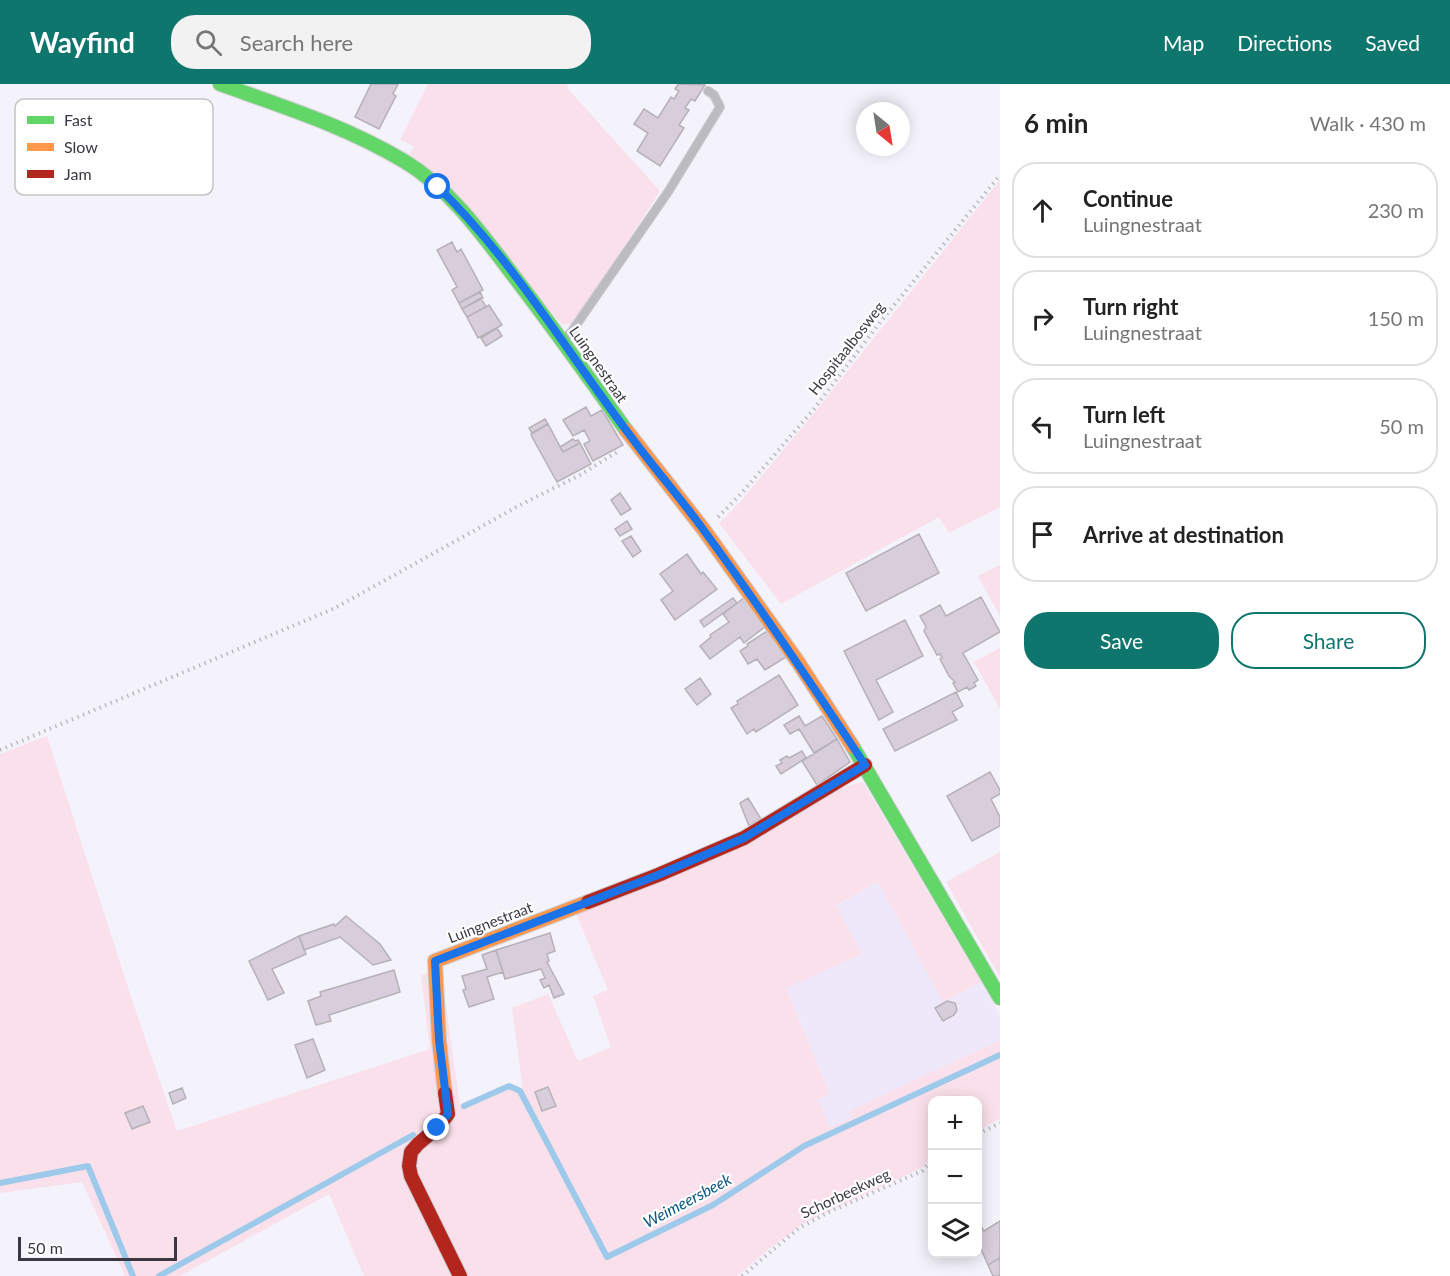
<!DOCTYPE html>
<meta charset="utf-8">
<style>
body{margin:0;font-family:Lato,sans-serif;background:#f2f2f2;color:#222}
.controls{position:absolute;right:18px;bottom:18px;display:grid;overflow:hidden;border-radius:12px;box-shadow:0 3px 15px #0003}
.controls button{width:54px;height:54px;display:grid;place-items:center;padding:0;border:0;border-bottom:2px solid #e0e0e0;background:#fff;color:#222;font:30px sans-serif}
.compass{position:absolute;left:856px;top:18px;width:54px;height:54px;border-radius:50%;background:#fff;box-shadow:0 3px 15px #0003;rotate:150deg}
.scale{position:absolute;left:18px;bottom:15px;width:159px;box-sizing:border-box;padding-left:6px;border:3px solid #3b3841;border-top:0;font-size:16px;line-height:21px;white-space:nowrap;color:#3b3841;-webkit-text-stroke:4px #fefefe;paint-order:stroke}
.stop{position:absolute;width:18px;height:18px;margin:-14px;border:4px solid #1a73e8;border-radius:50%;background:#fff}
.stop.end{background:#1a73e8;border-color:#fff;box-shadow:0 2px 6px #0008}
.list{margin:0;padding:0;list-style:none}
h2{display:flex;justify-content:space-between;align-items:center;height:78px;margin:0;padding:0 24px;font-size:26px}
h2 small{font-size:20px;font-weight:400;color:#767676}
.list li{display:grid;grid-template-columns:39px 1fr auto;gap:18px;align-items:center;box-sizing:border-box;height:96px;margin:0 12px 12px;padding:0 12px;border:2px solid #e0e0e0;border-radius:24px}
.list b{display:block;font-size:22px;white-space:nowrap}
.list p{margin:0;font-size:20px;white-space:nowrap;color:#767676}
.list em{font-size:20px;font-style:normal;color:#767676}
.actions{display:flex;gap:12px;padding:18px 24px}
.actions a{flex:1;padding:14px 0;border:2px solid #0f766e;border-radius:24px;text-align:center;font-size:21px;color:#0f766e}
.actions .main{background:#0f766e;color:#fff}
.icon{flex:none;width:33px;height:33px;fill:none;stroke:currentColor;stroke-width:2;stroke-linecap:round;stroke-linejoin:round}
.map{position:relative;flex:none;width:1000px;height:1192px;overflow:hidden}
header{display:flex;align-items:center;gap:36px;box-sizing:border-box;height:84px;padding:0 30px;background:#0f766e;color:#fff}
header strong{font-size:28px}
nav{display:flex;gap:33px;margin-inline-start:auto;font-size:21px}
.search{width:420px;height:54px;background:#f2f2f2;display:flex;align-items:center;gap:15px;box-sizing:border-box;padding:0 21px;border-radius:24px;color:#767676;font-size:22px}
main{display:flex}
aside{flex:1;background:#fff}
.map>svg:first-child{display:block}
.built{fill:#eee8fa}
.green{fill:#fae0ea}
.lines{fill:none;stroke-linecap:round;stroke-linejoin:round}
.stream{stroke:#9dc9eb;stroke-width:6}
.building{fill:#d8cdda;stroke:#b5b1b7;stroke-width:1.5}
.lane-casing{stroke:#d0ced4;stroke-width:10}
.fast-casing{stroke:#d0ced4;stroke-width:16}
.slow-casing{stroke:#d0ced4;stroke-width:16}
.jam-casing{stroke:#d0ced4;stroke-width:16}
.path{stroke:#bbbbbf;stroke-width:4;stroke-dasharray:1.5 4.5;stroke-linecap:butt}
.lane{stroke:#bcbcc0;stroke-width:8}
.fast{stroke:#63d668;stroke-width:14}
.slow{stroke:#ff974d;stroke-width:14}
.jam{stroke:#b3261e;stroke-width:14}
.route{stroke:#1a73e8;stroke-width:8}
.labels{text-anchor:middle;dominant-baseline:central;stroke-width:4.5;stroke-linejoin:round;paint-order:stroke}
.street-label{font-size:15px;fill:#3b3841;stroke:#fefefe}
.water-label{font-size:16px;font-style:italic;fill:#095883;stroke:#fefefe}
.key{fill:#fefefe;stroke:#c4c3c5;stroke-width:1.5}
.key-label{font-size:16px;fill:#3b3841}
</style>
<header>
<strong>Wayfind</strong>
<div class="search"><svg class="icon" aria-label="search" viewBox="0 0 24 24"><circle cx="10" cy="10" r="6"/><path d="M15 15l6 6"/></svg>Search here</div>
<nav><a>Map</a><a>Directions</a><a>Saved</a></nav>
</header>
<main>
<div class="map">
<svg width="1000" height="1192" viewBox="0 0 1000 1192">
<rect width="100%" height="100%" fill="#f4f2fa"/>
<path class="built" d="M878,798L943,918L981,898L1000,931V956L849,1027L852,1034L830,1045L818,1015L830,1010L786,903L862,870L835,822Z"/>
<path class="green" d="M428,0H567L568,5L660,107L578,234L572,240H562L409,71L414,62L400,56Z
M1000,96V423L949,449L939,433L781,520L719,439L741,417L815,328Z
M1000,481V532L978,492Z
M1000,564V625L974,578Z
M47,652L134,922L177,1047L430,965L421,891L441,886L460,1022L511,1001H517L523,1006L512,924L548,910L578,977L611,963L593,912L608,906L575,827L850,701L863,698L981,898L943,918L878,798L836,821L862,870L786,904L830,1010L818,1015L830,1044L852,1034L849,1027L1000,956V1035L978,1046V1016H932V1072L923,1083L806,1138L769,1165L737,1192H463L403,1070L453,1192H364L329,1110L180,1192H125L82,1098L0,1109V670Z
M1000,768V893L946,798Z"/>
<g class="lines">
<path class="stream" d="M464,1022L509,1002L520,1007L607,1173L713,1121L804,1062L1000,971
M0,1099L88,1082L133,1192
M159,1192L413,1051"/>
</g>
<path class="building" d="M371,0H398L393,10L396,12L379,45L355,33Z
M678,0L705,1L695,17L691,15L685,24L689,26L679,41L684,44L660,82L637,67L648,49L634,40L644,25L658,34L671,13L674,15L679,7L675,5Z
M452,158L457,168L461,165L483,206L459,219L452,206L457,203L437,166Z
M480,208L483,214L462,225L459,219Z
M481,214L486,223L467,233L462,225Z
M489,221L502,241L478,254L467,233Z
M497,244L502,252L486,262L481,254Z
M586,323L591,332L602,326L623,361L593,377L584,360L590,357L584,346L573,352L563,336Z
M545,335L548,340L532,349L529,344Z
M548,340L563,368L580,359L591,380L557,398L532,353L531,350Z
M573,355L575,357L578,356L580,359L563,368L560,363Z
M620,409L631,425L621,431L611,416Z
M627,437L632,445L620,452L615,445Z
M919,450L939,489L866,527L846,489Z
M631,452L641,467L633,473L622,457Z
M687,470L701,490L703,488L717,505L675,536L661,516L673,507L660,490Z
M745,513L766,542L744,559L740,553L710,575L700,562L711,553L710,551L729,538L723,530Z
M981,513L1000,548L963,569L978,596L974,599L976,602L969,606L967,603L958,608L953,599L955,598L949,592L940,575L942,574L940,570L937,571L924,547L926,543L920,532L940,521L946,532Z
M733,514L737,519L704,543L700,537Z
M905,536L923,572L876,596L893,628L879,636L844,567Z
M769,546L786,573L765,586L757,575L748,580L740,567L748,562L747,560Z
M779,591L798,621L756,648L754,645L747,650L731,624L738,620L737,617Z
M700,594L711,610L697,621L685,605Z
M956,608L963,622L952,628L957,636L895,667L883,645Z
M799,632L805,642L822,632L837,655L814,669L799,645L790,650L784,641Z
M837,655L850,678L817,701L802,677Z
M802,667L806,674L781,690L776,682L782,679L780,676L787,672L789,674Z
M990,688L1000,706V710L991,715L1000,733V742L972,757L947,712Z
M748,714L761,735L749,742L740,719Z
M346,832L380,860L391,876L373,881L340,853L304,866L299,852L334,840L335,842Z
M550,849L555,867L547,870L549,877L547,878L564,910L554,914L549,901L544,904L540,896L545,894L541,885L505,895L496,866Z
M299,852L306,870L272,885L284,909L268,916L249,877Z
M496,866L503,888L487,893L494,915L469,923L463,906L466,905L462,892L487,885L482,871Z
M394,886L400,908L329,931L331,937L316,941L308,917L321,912L320,908Z
M947,917L955,919L957,926L954,931L943,937L935,924Z
M313,955L325,986L307,994L295,961Z
M548,1003L556,1022L542,1027L535,1008Z
M182,1004L186,1014L173,1020L169,1009Z
M143,1022L150,1038L132,1045L125,1029Z
M1000,1137V1174L988,1181L978,1158V1140L979,1139L984,1147Z
M1000,1174V1192H993L988,1181Z"/>
<g class="lines">
<g class="lane-casing">
<path id="lane" d="M563,256L572,247L668,108L720,23L714,11L708,7"/>
</g>
<g class="fast-casing">
<path id="fast" d="M220,0C284,23 345,42 404,77C451,105 484,153 516,195C554,245 590,295 626,346
M853,663L1000,914"/>
</g>
<g class="slow-casing">
<path id="slow" d="M626,346L704,446L798,578L853,663
M445,1009L439,956L435,877L588,818"/>
</g>
<g class="jam-casing">
<path id="jam" d="M588,818L658,791L744,754L865,681
M445,1009L448,1030L438,1043L418,1060L411,1068L409,1082L411,1092L460,1192"/>
</g>
<path class="path" d="M718,433L739,412L814,325L878,241L1000,91
M0,666L335,524L522,420L580,391L617,368
M978,1050L1000,1039
M742,1192L799,1144L829,1128L922,1087L932,1076"/>
<use href="#lane" class="lane"/>
<use href="#fast" class="fast"/>
<use href="#slow" class="slow"/>
<use href="#jam" class="jam"/>
</g>
<g class="lines">
<path class="route" d="M437,1044L448,1030L439,956L435,877L658,791L744,754L865,681C813,602 761,524 705,448C683,417 658,389 635,358C570,273 515,178 438,103"/>
</g>
<g class="labels">
<g class="street-label">
<text transform="translate(846 264) rotate(-52)">Hospitaalbosweg</text>
<text transform="translate(599 280) rotate(55)">Luingnestraat</text>
<text transform="translate(490 838) rotate(-21)">Luingnestraat</text>
<text transform="translate(845 1109) rotate(-25)">Schorbeekweg</text>
</g>
<g class="water-label">
<text transform="translate(687 1116) rotate(-28)">Weimeersbeek</text>
</g>
</g>
<rect x="15" y="15" width="198" height="96" rx="9" class="key"/>
<rect x="27" y="32" width="27" height="8" fill="#63d668"/>
<rect x="27" y="59" width="27" height="8" fill="#ff974d"/>
<rect x="27" y="86" width="27" height="8" fill="#b3261e"/>
<g class="key-label">
<text x="64" y="42">Fast</text>
<text x="64" y="69">Slow</text>
<text x="64" y="96">Jam</text>
</g>
</svg>
<div class="controls">
<button>+</button>
<button>−</button>
<button><svg class="icon" aria-label="layers" viewBox="0 0 24 24"><path d="M12 4l9 5-9 5-9-5zM3 14l9 5 9-5"/></svg></button>
</div>
<svg class="compass" viewBox="-18 -18 36 36"><path d="M0-13l5 13h-10z" fill="#e53935"/><path d="M0 13l5-13h-10z" fill="#767676"/></svg>
<div class="scale">50 m</div>
<div class="stop" style="left:438px;top:103px"></div>
<div class="stop end" style="left:437px;top:1044px"></div>
</div>
<aside>
<h2>6 min<small>Walk · 430 m</small></h2>
<ul class="list">
<li><svg class="icon" aria-label="ahead" viewBox="0 0 24 24"><path d="M12 20V5M6 11l6-6 6 6"/></svg><div><b>Continue</b><p>Luingnestraat</p></div><em>230 m</em></li>
<li><svg class="icon" aria-label="right" viewBox="0 0 24 24"><path d="M7 20v-9h11M14 6l5 5-5 5"/></svg><div><b>Turn right</b><p>Luingnestraat</p></div><em>150 m</em></li>
<li><svg class="icon" aria-label="left" viewBox="0 0 24 24"><path d="M17 20v-9H6M10 6l-5 5 5 5"/></svg><div><b>Turn left</b><p>Luingnestraat</p></div><em>50 m</em></li>
<li><svg class="icon" aria-label="arrive" viewBox="0 0 24 24"><path d="M6 21V4h12l-3 4 3 4H6"/></svg><div><b>Arrive at destination</b></div></li>
</ul>
<div class="actions"><a class="main">Save</a><a>Share</a></div>
</aside>
</main>
